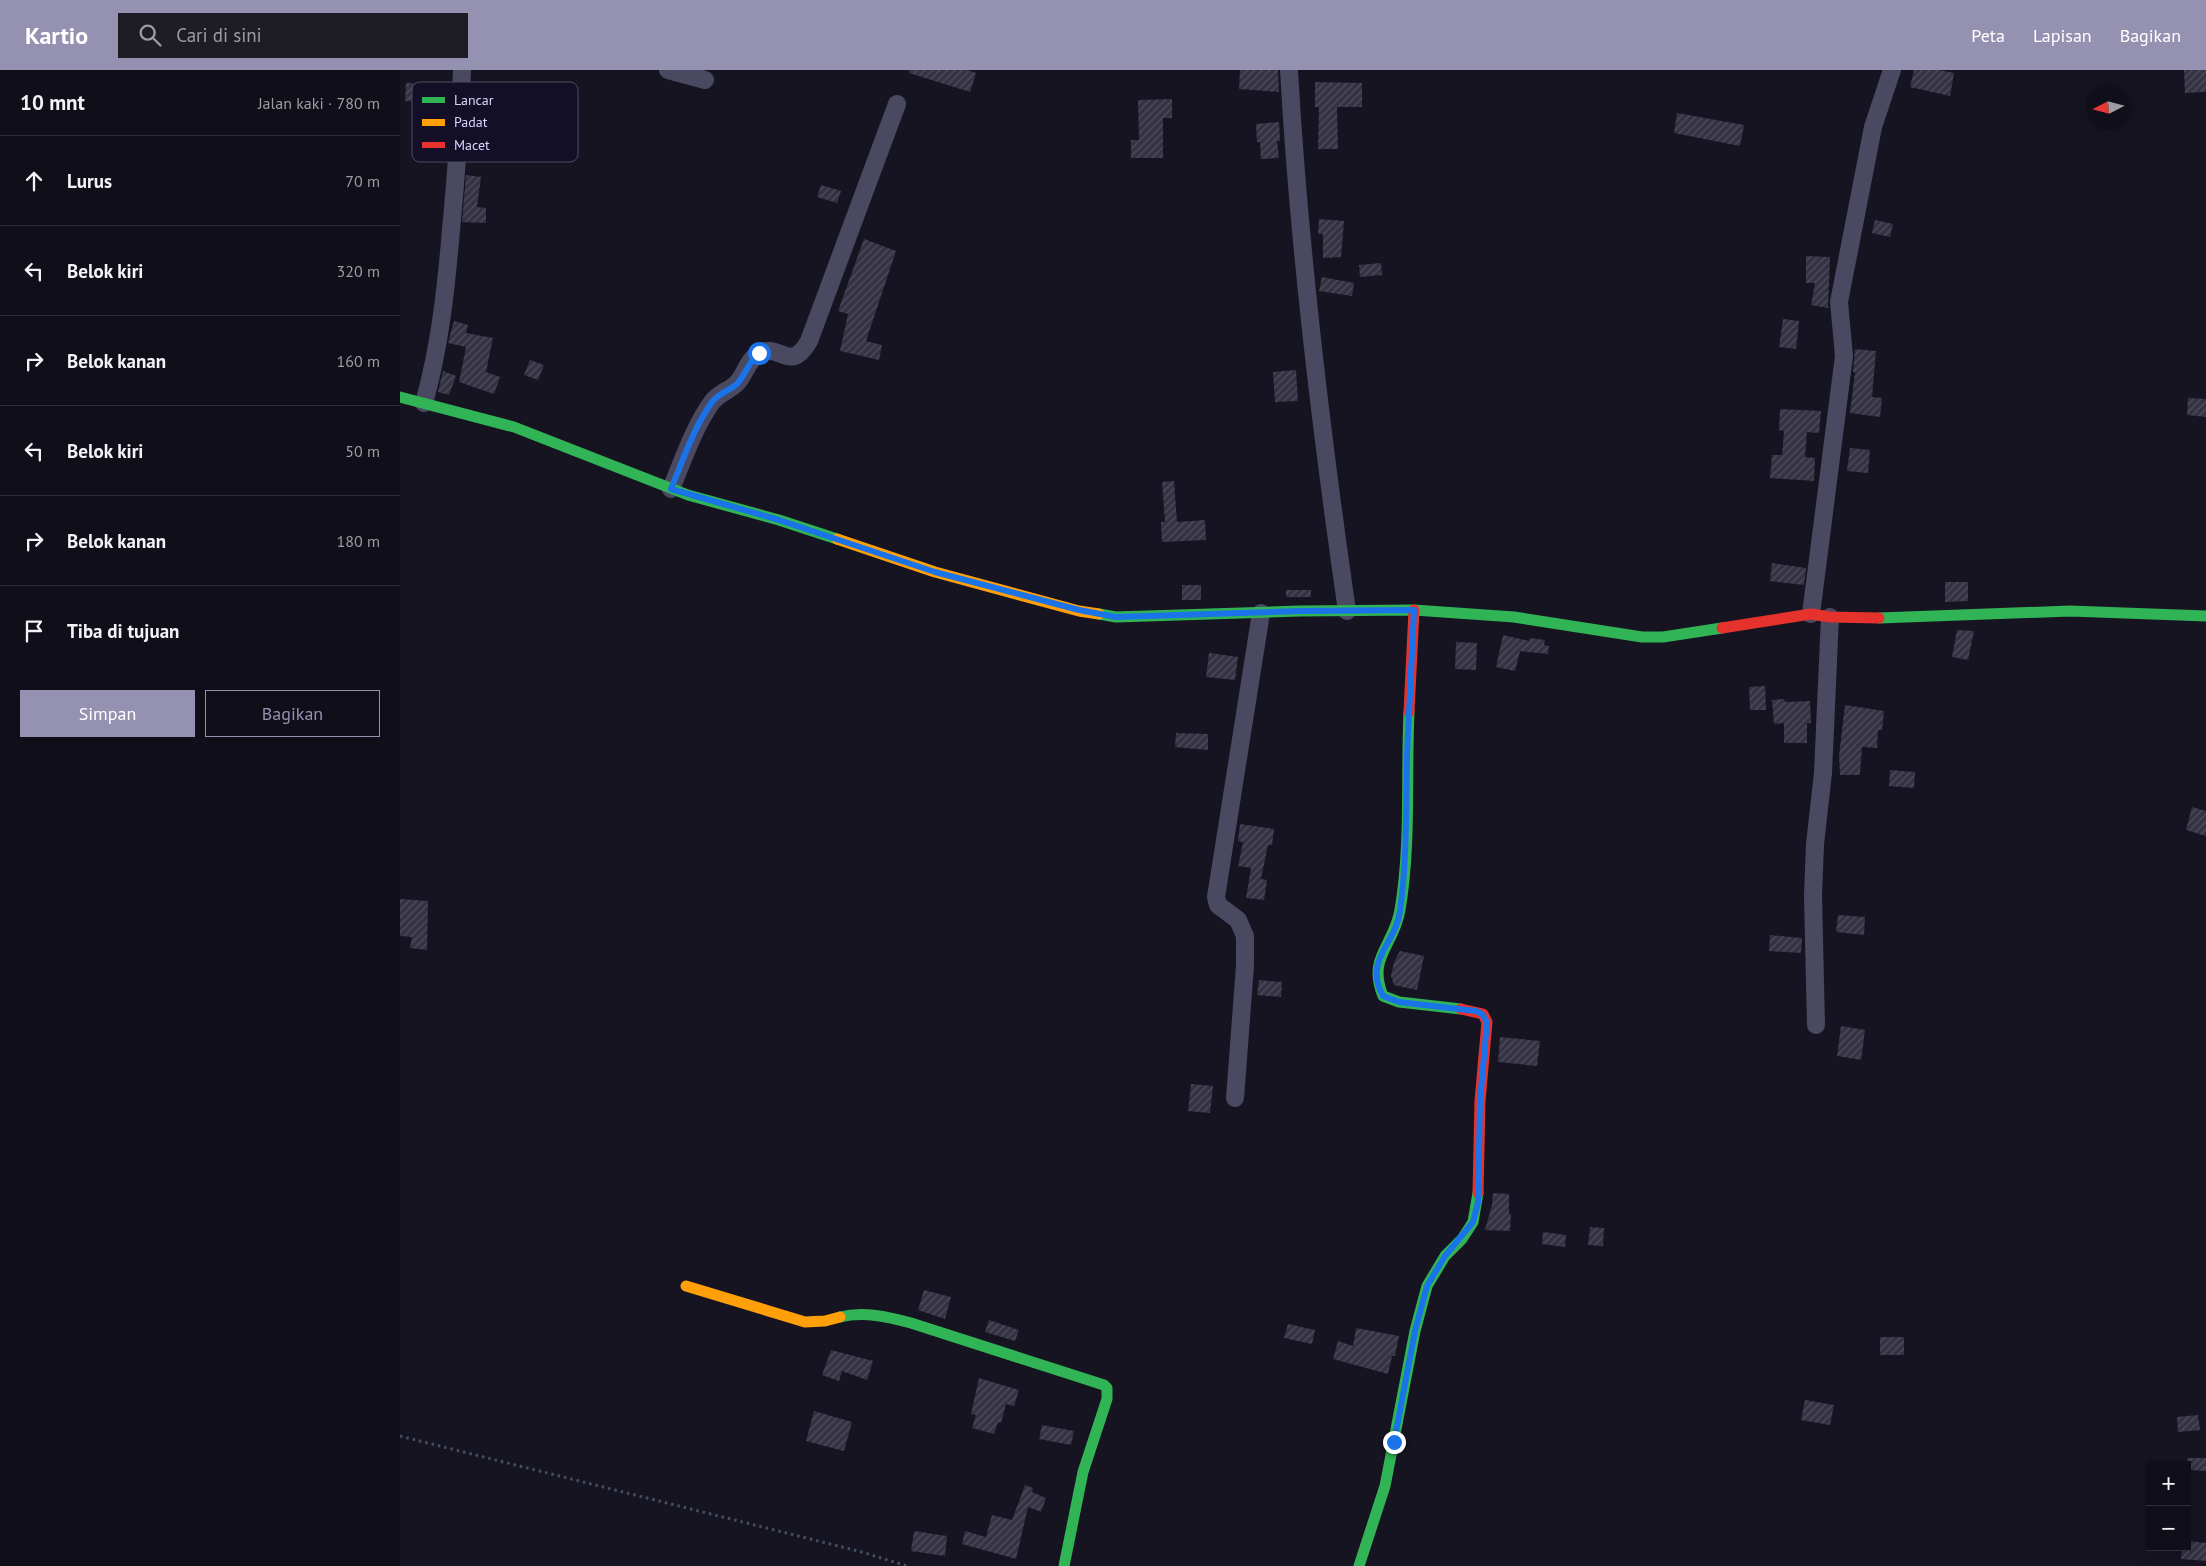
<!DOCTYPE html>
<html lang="id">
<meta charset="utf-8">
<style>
body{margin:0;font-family:"PT Sans",sans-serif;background:#1e1d26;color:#f1f3f6}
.controls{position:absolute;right:15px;bottom:15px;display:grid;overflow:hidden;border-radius:0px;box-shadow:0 2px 12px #0003}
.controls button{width:45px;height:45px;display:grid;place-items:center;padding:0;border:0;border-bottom:1px solid #302f38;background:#100f19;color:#f1f3f6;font:25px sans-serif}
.compass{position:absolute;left:1686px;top:15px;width:45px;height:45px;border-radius:50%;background:#100f19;box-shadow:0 2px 12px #0003;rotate:264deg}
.stop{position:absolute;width:15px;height:15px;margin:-11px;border:4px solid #1a73e8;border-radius:50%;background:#fff}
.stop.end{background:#1a73e8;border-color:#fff;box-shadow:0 1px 5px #0008}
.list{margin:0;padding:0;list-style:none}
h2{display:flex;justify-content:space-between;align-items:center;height:65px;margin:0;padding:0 20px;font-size:21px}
h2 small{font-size:16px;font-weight:400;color:#9c9ca2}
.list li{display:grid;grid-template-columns:32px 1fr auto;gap:15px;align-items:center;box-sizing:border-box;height:90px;padding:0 20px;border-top:1px solid #302f38}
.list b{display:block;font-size:19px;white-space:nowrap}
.list em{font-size:16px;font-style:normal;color:#9c9ca2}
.actions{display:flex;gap:10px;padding:15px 20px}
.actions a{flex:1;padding:11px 0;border:1px solid #9591b1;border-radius:0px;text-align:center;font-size:18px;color:#9591b1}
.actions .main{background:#9591b1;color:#fff}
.icon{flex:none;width:28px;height:28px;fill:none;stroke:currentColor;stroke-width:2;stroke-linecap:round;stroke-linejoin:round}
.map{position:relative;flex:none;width:1806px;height:1496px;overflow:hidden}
header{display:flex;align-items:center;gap:30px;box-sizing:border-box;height:70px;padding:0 25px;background:#9591b1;color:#fff}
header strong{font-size:24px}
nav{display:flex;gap:28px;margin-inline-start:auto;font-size:18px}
.search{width:350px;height:45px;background:#1e1d26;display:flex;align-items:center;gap:12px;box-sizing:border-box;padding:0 18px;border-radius:0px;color:#9c9ca2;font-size:19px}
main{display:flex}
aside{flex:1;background:#100f19}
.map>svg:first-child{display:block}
.building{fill:url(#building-hatch)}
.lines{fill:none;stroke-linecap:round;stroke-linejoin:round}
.path{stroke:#44505f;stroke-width:3;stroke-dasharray:2.5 4;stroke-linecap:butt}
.street{stroke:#4a4962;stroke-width:18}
.fast{stroke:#30b455;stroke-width:11}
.slow{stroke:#ff9f0a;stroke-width:11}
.jam{stroke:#e5322d;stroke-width:11}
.route{stroke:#1a73e8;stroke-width:6}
.key{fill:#130f26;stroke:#4e4a67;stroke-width:1}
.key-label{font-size:14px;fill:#d9d4ff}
</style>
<header>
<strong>Kartio</strong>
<div class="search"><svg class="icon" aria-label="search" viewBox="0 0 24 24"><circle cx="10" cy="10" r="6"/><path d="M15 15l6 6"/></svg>Cari di sini</div>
<nav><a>Peta</a><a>Lapisan</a><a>Bagikan</a></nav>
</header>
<main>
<aside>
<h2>10 mnt<small>Jalan kaki · 780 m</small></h2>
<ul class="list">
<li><svg class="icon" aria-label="ahead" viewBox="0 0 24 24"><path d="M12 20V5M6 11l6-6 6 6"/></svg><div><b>Lurus</b></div><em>70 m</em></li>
<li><svg class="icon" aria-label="left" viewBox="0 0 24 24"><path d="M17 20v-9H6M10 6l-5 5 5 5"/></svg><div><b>Belok kiri</b></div><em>320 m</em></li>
<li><svg class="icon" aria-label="right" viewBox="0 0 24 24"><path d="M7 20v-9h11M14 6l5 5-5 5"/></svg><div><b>Belok kanan</b></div><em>160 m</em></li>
<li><svg class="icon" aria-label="left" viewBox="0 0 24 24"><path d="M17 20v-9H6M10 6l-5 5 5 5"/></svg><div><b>Belok kiri</b></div><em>50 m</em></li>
<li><svg class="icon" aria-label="right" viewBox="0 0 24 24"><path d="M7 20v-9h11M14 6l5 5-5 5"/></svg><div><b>Belok kanan</b></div><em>180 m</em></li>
<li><svg class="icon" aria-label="arrive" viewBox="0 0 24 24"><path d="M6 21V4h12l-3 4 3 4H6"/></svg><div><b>Tiba di tujuan</b></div></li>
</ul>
<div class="actions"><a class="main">Simpan</a><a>Bagikan</a></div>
</aside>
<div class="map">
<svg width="1806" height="1496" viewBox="0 0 1806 1496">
<defs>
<pattern id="building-hatch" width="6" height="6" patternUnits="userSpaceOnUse" patternTransform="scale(1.25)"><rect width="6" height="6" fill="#343243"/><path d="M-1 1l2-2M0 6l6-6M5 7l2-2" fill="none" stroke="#514f5f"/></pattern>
</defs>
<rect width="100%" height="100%" fill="#161421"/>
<path class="building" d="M510,0H567L576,3L570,22L509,3Z
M840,0H878L879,22L839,19Z
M1514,0H1539L1554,3L1550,26L1510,17Z
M1784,0H1806V22L1785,23Z
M915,12L962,13V37H937L938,79H918L919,37H915Z
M6,13L29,14V32L5,31Z
M772,29V48H763V88H731V70H739L738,30Z
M1277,43L1344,55L1340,76L1274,63Z
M879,52L880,71H877L879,88L861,89L860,72H857L856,54Z
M66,105L81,107L77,137L86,138V153L62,152Z
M421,115L441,121L437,133L417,127Z
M919,149L944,151L941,187L923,188V164H918Z
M1475,150L1493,154L1490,167L1472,163Z
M464,169L496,181L466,271L482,275L479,290L440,281L448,244L438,241Z
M1406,186L1430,187L1428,238L1411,235L1415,213H1406Z
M981,193L982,205L960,207L959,195Z
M922,207L954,213L952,226L919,221Z
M1383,249L1399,251L1396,279L1379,277Z
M54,251L68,255L66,263L93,268L86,302L100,307L94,324L59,312L66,277L48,273Z
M1455,279L1476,281L1472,327L1482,328L1480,347L1450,343L1455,302H1453Z
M130,290L144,295L138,310L124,305Z
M896,300L898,331L875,332L873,302Z
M43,301L56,306L49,325L38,322Z
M1788,328L1806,329V347L1787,345Z
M1380,339L1421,341L1419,363L1407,362L1405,387L1415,388L1414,411L1370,408L1372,385H1382L1384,361L1379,360Z
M1450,378L1470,380L1468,403L1447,401Z
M774,411L777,452L805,450L806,470L762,472L761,452H765L762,412Z
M1372,493L1406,498L1404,515L1370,511Z
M1545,512H1568V531L1545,532Z
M782,515H801V530H782Z
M886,520H911V527H886Z
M1557,560L1574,561L1568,590L1552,587Z
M1103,565L1129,571L1130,568L1145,570L1144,575L1149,576L1148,584L1120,581L1115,601L1096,597Z
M1056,572L1077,573L1076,600L1055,599Z
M809,583L838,587L835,610L806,607Z
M1365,616L1366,640H1350L1349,617Z
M1384,629L1385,632L1410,631L1411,653H1407V673H1384V653L1374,654L1372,630Z
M1445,635L1484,641L1482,660H1478L1477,678L1462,677L1460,705H1440L1439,686Z
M776,663L808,664V680L775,677Z
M1490,700L1515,702L1514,718L1489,716Z
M1792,737L1806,741V766L1786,760Z
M840,754L874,759L872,775H868L861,809L867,810L864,830L846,828L851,798L838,796L843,772L838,771Z
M0,829L28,831L27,880L10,878L12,867L0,866Z
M1438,845L1465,847L1464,865L1436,862Z
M1370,865L1402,868L1401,883L1369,881Z
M1000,881L1024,886L1017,920L994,915L991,906L994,892Z
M859,910L882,912L881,927L857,925Z
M1441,956L1465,960L1461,990L1437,986Z
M1100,967L1140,971L1137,996L1098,992Z
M791,1014L813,1016L810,1043L788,1041Z
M1093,1123L1109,1124V1144H1111L1110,1161L1085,1160L1092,1135Z
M1190,1157L1204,1158L1203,1176L1188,1175Z
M1143,1162L1166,1165L1165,1177L1142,1174Z
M524,1220L551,1227L545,1249L518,1240Z
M589,1250L619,1260L615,1271L585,1262Z
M888,1254L915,1260L912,1274L884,1268Z
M956,1258L999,1266L995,1286H992L988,1304L933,1289L938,1271L953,1276Z
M1480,1267H1504V1285H1480Z
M431,1280L473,1291L467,1310L442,1301L439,1311L422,1305Z
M579,1308L619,1320L614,1336L606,1334L601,1353L598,1352L594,1364L572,1358L576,1345L571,1344Z
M1405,1330L1434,1335L1430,1355L1401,1350Z
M414,1341L452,1352L444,1381L406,1371Z
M1798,1345L1800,1360L1778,1362L1777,1347Z
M642,1355L674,1361L671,1375L639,1369Z
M1787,1388H1806V1401L1787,1400Z
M625,1415L633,1418L632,1422L646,1428L641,1442L628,1437L616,1489L562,1474L565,1461L586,1467L592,1445L612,1450Z
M514,1461L547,1466L545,1486L511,1481Z
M1787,1471L1806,1473V1491L1781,1489L1782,1477H1787Z"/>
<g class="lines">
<path class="path" d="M0,1366L462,1482L507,1496"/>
<path class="street" d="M268,0L305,10
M889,0C899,181 921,361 947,541
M24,333C40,276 46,219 51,160C56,107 60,53 62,0
M271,419C283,390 294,357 312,332C320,322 329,321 337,313C345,305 348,288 360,283C381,273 390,304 409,271L497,34
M1411,544L1444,286L1439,232L1473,57L1492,0
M1416,955L1413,826L1415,774L1423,703L1430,547
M835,1028L845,896V866L838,850L818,835L816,827L861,543"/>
<path class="fast" d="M0,327L114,357L288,425L379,450L437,469
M699,544L716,547L900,541L1014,540L1114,547L1242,567H1263L1322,558
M1479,548L1670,541L1806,546
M1009,642C1006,708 1011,775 1000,840C994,876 967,887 983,926L999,932L1061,939
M440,1247C464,1241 488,1247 511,1253L704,1315L707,1318V1329L683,1402L664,1496
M959,1496L985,1416L1015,1261L1027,1216L1045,1186L1062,1169L1073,1152L1078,1123"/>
<path class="slow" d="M437,469L535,502L679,541L699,544
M286,1216L405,1252L425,1251L440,1247"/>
<path class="jam" d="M1322,558L1411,544L1430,547L1479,548
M1009,642L1014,540
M1061,939L1083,944L1087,952L1080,1031L1078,1123"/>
</g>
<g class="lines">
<path class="route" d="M359,283C349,291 346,304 337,314C329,321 320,322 312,332C294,357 283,390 271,419L379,450L535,502L679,540L716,547L900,541L1014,540C1012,589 1009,637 1007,685C1006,737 1007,790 1000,841C996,874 963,890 983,926L999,932L1076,941L1082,944L1087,952L1080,1031L1078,1132L1073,1152L1045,1186L1027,1216L1015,1261L994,1372"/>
</g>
<rect x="12" y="12" width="166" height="80" rx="8" class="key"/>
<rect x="22" y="27" width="23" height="6" fill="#30b455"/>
<rect x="22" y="49" width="23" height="7" fill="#ff9f0a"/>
<rect x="22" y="72" width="23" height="6" fill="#e5322d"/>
<g class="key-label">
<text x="54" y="35">Lancar</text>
<text x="54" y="57">Padat</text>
<text x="54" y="80">Macet</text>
</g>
</svg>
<div class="controls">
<button>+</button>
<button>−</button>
</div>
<svg class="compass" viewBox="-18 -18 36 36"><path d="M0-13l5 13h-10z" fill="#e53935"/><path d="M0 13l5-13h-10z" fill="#9c9ca2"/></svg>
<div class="stop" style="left:359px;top:283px"></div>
<div class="stop end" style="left:994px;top:1372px"></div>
</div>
</main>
